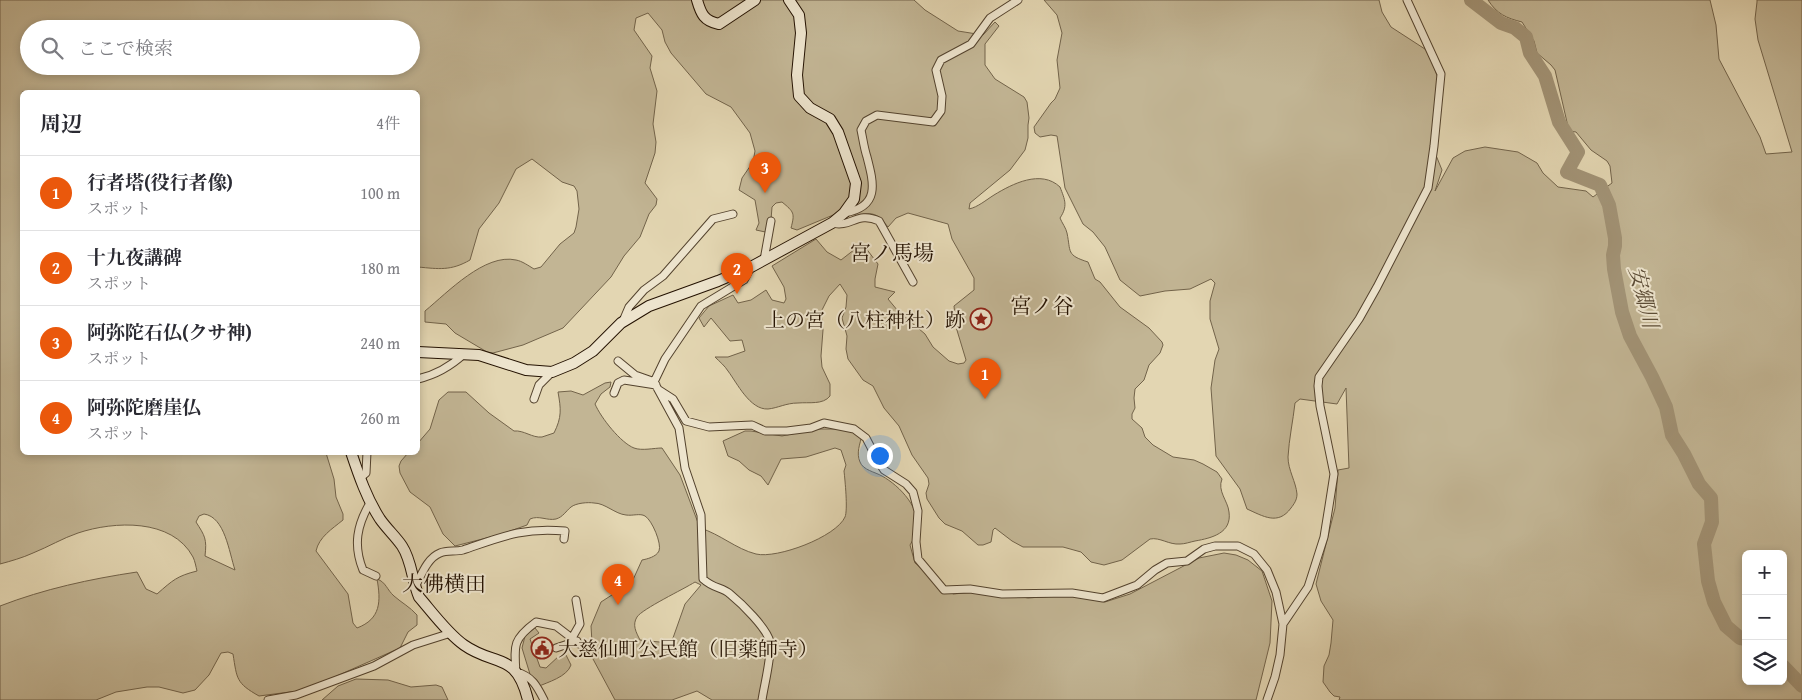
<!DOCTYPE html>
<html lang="ja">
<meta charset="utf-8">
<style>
body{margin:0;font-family:"Gentium Book Plus","Noto Serif JP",serif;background:#f7f7f7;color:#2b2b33}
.controls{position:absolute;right:15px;bottom:15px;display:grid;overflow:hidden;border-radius:8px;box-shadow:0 2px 8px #0003}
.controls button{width:45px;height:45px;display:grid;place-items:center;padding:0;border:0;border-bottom:1px solid #e1e1e2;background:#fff;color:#2b2b33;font:25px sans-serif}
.you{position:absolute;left:879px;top:455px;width:18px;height:18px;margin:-12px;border:4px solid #fff;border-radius:50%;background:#1a73e8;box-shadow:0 0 0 8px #1a73e833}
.badge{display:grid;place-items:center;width:32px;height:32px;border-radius:50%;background:#ea580c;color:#fff;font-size:16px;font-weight:700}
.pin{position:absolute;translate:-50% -41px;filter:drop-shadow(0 1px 2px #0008)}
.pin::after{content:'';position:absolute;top:26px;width:18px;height:15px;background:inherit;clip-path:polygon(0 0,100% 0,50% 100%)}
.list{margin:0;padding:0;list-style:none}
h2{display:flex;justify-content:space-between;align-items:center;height:65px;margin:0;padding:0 20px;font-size:21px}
h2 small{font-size:16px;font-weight:400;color:#7c7c81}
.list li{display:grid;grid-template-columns:32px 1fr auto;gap:15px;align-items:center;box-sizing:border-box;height:75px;padding:0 20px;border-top:1px solid #e1e1e2}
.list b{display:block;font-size:19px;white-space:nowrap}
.list p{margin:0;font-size:16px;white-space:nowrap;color:#7c7c81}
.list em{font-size:16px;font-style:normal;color:#7c7c81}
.icon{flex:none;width:28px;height:28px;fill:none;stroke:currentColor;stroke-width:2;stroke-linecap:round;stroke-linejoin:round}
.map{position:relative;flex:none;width:1802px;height:700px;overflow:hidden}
.search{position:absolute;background:#fff;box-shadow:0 2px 8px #0003;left:20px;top:20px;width:400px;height:55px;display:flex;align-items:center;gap:12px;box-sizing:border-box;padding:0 18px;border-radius:28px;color:#7c7c81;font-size:19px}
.panel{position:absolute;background:#fff;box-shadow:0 2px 8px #0003;left:20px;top:90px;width:400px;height:365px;border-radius:8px}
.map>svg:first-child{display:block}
.green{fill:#c2b594;stroke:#72634a;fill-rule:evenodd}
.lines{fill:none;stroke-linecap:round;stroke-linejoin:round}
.river{stroke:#a29376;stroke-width:14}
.street-casing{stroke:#53422d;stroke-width:9}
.secondary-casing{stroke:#231101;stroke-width:12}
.street{stroke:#ede4cd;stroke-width:7}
.secondary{stroke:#ede4cd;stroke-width:10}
.labels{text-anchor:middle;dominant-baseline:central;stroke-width:4;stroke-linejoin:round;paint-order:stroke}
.poi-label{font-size:20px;fill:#231101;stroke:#ede4cd;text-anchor:end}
.neighbourhood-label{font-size:21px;fill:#231101;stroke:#ede4cd}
.water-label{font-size:21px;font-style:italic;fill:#5c4c36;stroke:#ede4cd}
</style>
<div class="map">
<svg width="1802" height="700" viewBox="0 0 1802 700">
<rect width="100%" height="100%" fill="#e3d6b2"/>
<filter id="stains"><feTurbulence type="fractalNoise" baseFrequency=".004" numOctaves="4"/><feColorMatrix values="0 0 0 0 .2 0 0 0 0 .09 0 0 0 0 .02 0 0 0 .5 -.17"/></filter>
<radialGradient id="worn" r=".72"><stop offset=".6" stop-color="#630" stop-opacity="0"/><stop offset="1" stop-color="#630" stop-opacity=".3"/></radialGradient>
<path class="green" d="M0,0H914L925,10L958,31L983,35L995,22L999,26L985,44V65L995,79L1024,97L1027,102L1029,118L1028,125V138L1025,150L1010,170L970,203L969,209C978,207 986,200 994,195C1012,184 1041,169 1060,187C1065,200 1068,206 1060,218C1062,223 1066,228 1067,233C1071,252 1066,255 1088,262L1095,279L1100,282L1120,307L1149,328L1162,342L1163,345L1160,353L1149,365L1144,380L1135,389L1134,398L1135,408L1132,414V419L1142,428L1145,437L1153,445L1173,457L1194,460L1203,464L1217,472L1222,479C1217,491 1228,501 1229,512C1232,533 1212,538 1195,541C1190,542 1185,544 1180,544C1169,545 1160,537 1150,539L1122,560L1104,565L1091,562L1081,552L1063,547H1023L1012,541L995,528L993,530L991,542L983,545H978L962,531L945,524L939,518L927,499L926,493L929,484L928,478L912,455L899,426L884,408L873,386L863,380L848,359L846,349L847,336L842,318L846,307L847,295L840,284L829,296L821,312L823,330L821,356L822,367L830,384V396C823,405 809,402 798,403C786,403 778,408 768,409C750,410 737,383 728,371C725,366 719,361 715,357H728L745,351L742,340L730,341L711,318L704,327L699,318L709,306L733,295L738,303L751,300L766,290L772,300L784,303L786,299L784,287L772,266L816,239L827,252L841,260L859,246L865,247L878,264L875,279V287L895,292L888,299L898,311L925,334L933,347L949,361L958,364L964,363L966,360L956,327L954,306L974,290V278L952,239L948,224L908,213L896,218L888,227C877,214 874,211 856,216L847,201L838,213L797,230L791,228C795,213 794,212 782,202L776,203L772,207L770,233L756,230L759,223L755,200L739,190L742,178L753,162L755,151L750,133L731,107L706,94L671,53L665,42L662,30L648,13L636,18L634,30L652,56L650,68L657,91L653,124L656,142L655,153L645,183L657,199L656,205L649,214L640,237L624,256L611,277L563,328L523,345L493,353L487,352L455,333L446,324L425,322V311C448,292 485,253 516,260C522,261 529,266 534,269L541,267L560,244L574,233L576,227L579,209L577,191L574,186L562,182L532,159L516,169L499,203L479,229L470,260C451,271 439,269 418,267V92H22V452L326,453L334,479L336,497L343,514V520C332,529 319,537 316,551L348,594L353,623L357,628C381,619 381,601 377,579C386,582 387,590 394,596C402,603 410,607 417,615V625L408,632L400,648L305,690L259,696C236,683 237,679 233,654L228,652L221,653L209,675L195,690L183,693L159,687H147L116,692L96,700H0V606C44,589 90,579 137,572L146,589L157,594C173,580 177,576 197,571C196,567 195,561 193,557C172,518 114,521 78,533C63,538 48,547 33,553C22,558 11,561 0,564ZM29,29H411V66H29ZM204,514C225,517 229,552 235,570L205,556C207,539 205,536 196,522L199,516Z
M1044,0H1379L1382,12L1391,27L1428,51L1438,78L1431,143L1442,170L1435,191L1453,158L1465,151L1485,147L1518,152L1537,163L1543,173L1558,187L1586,191L1593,197L1612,183L1610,166L1607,161L1591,150L1576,132L1569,131L1555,70L1551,65L1537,53L1534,41L1522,22C1506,18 1497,14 1488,0H1710L1716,25L1719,59L1760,137L1766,154L1792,152L1758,40L1755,19L1757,2V0H1802V700H1339L1340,697L1334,696L1330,692L1323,682L1324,666L1329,655L1331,643L1333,620L1321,601L1316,584L1335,508L1338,470L1349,468L1346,388L1337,404L1300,399L1295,403C1293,421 1289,439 1288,457C1288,470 1296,482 1297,494C1297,500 1294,504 1291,508C1278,526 1263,516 1247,509L1240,489L1216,456L1211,388L1215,360L1219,349L1210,319V301L1215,283L1211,279L1190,289L1165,291L1140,296L1120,280L1105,247L1093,232L1083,224L1065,188L1057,136L1051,135L1040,137L1035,133L1034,127L1051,103L1055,99L1060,88L1057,60L1062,33L1057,15ZM1746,554H1783V681H1746Z
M611,382L610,387L601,394L595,404C601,418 621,443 634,448C642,451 654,448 662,448L680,475L700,528C720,534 736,549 756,554C777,559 836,537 845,517C848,510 845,480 844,471L846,465L841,450L835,448L806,457L781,459L768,485L761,476L749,470L739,461L728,456L723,441L745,431H751L782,436L816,429H851L862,435C860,444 856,453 860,462C863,470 875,472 882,476C900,486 922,509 917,532C916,536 912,541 910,545L915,563L953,594L988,591L1028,598L1069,595L1105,602L1130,594L1199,558L1224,553L1236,555L1248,560L1262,571L1272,601L1270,643L1256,700H712L697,691L672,700H615L593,659L591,626L601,602L632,582L642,560C647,559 656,557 659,551C662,544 652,520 645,516C640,513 633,516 626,515C615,514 605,503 594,503C588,502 576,503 571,507C566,511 563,517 556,519C547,521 539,515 530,519L527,525L502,534L455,546L443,534L430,507L410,492L400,473L399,466L401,461L408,453L418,452V443L430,429L439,400L448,392H466L489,413L514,431C524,430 532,438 542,437C546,436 550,434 554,433C562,417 561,409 558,392L571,391L583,395L605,383ZM695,582L701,585L685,604L673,638L669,643L640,640C636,632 632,625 637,617C642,609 684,589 695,582Z
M535,628L539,633L530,639L540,667L546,668L560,655H566L571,665C567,677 548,682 537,687L533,684L522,648L525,636Z
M356,679L388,680L411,687L436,685L442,687L448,700H322L338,686Z"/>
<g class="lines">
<path class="river" d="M1471,0L1501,23L1515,28L1526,37L1530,53L1545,76L1559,122L1578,152L1567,172L1600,185L1609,205L1615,238V246L1613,255L1614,269L1622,312L1630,336L1652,377L1666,407L1672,435L1684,454L1699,484L1711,498L1712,522L1704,544L1708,581L1714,602L1726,626L1740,638L1746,639
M1783,666L1802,686"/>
<g class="street-casing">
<path id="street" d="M844,213C880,207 874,184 867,157C864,148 863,139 861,130L866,121L877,115L933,122L941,111L942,96L936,70L941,60L971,44L990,18L1018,0
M832,223C851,228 857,211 879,221L913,282
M764,260L771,221
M751,267L744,280L701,306L665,359L654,382L679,428L685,468L701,515L703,579C714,589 722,587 730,594C741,603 767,628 770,642C772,655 764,686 762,700
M623,321L629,307L644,290L663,276L713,219L733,214
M618,361L635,375L652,381
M418,379C435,375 451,366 464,354
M659,390L673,399L686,421L709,427L752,425L765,431H787L811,428L824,423L854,429L866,438L878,461L884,470L906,484L913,492L918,511L916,542L918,559L944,590L970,589L1002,594L1072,593L1103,598L1137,585L1155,570L1167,563L1187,561L1204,549L1215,546H1238L1254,554L1267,570L1276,592L1283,624L1280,655L1275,677L1267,700
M614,393L618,383L624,380L656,385
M534,399L539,385L552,372
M360,478L366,473L367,452
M370,503C357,525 353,545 363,570L376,576
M415,587C421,576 427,558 440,553C447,550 455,552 463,550C501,537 523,527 565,531L564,539
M1283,624L1308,587L1324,537L1329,506L1334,474L1320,406L1318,386L1319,377L1359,319L1377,287L1428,188L1434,146L1441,74L1407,0
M572,638L580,624L576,600
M556,648L577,641
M268,700L296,695L374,666L413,645L451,633
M544,700C537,686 532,676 516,672C514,645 513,639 536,622L556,626L586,649"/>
</g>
<g class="secondary-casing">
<path id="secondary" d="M697,0C701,14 704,21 719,24L755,0
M418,352L479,355L526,370L552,372L574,363L593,351L621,323L649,306L718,281L751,267L832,223L844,213L854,199L856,183L838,132L830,119L810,108L799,96L797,75L801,33L799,15L789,0
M351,452C359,476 367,499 380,519C387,529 396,537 402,546C412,561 412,581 419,597C432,612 448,634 464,645C495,667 516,651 528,700"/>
</g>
<use href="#street" class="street"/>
<use href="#secondary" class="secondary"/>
</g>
<defs>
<g id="sight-ring" transform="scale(1.125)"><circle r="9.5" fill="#ede4cd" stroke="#8f2418" stroke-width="1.5"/><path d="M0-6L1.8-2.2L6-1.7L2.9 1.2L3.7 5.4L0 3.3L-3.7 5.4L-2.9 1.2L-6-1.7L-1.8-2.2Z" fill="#8f2418"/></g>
<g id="civic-ring" transform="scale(1.125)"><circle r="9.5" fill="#ede4cd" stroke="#8f2418" stroke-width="1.5"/><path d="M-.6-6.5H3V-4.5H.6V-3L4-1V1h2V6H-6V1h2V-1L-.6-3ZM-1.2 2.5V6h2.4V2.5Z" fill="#8f2418"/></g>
</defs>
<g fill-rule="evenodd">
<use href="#sight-ring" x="981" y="319"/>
<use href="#civic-ring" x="542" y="648"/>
</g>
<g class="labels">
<g class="poi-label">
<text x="965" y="319">上の宮（八柱神社）跡</text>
<text x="558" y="648" text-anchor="start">大慈仙町公民館（旧薬師寺）</text>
</g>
<g class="neighbourhood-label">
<text x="892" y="252">宮ノ馬場</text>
<text x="1042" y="305">宮ノ谷</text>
<text x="444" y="583">大佛横田</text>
</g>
<g class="water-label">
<text transform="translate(1644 297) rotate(76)">安郷川</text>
</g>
</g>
<rect width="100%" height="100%" filter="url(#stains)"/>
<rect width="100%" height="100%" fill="url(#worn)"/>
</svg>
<div class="controls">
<button>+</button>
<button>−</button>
<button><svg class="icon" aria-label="layers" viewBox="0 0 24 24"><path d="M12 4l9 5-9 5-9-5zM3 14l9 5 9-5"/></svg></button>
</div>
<div class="you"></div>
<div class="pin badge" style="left:985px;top:399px">1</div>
<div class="pin badge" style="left:737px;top:294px">2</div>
<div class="pin badge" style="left:765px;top:193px">3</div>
<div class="pin badge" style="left:618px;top:605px">4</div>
<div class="search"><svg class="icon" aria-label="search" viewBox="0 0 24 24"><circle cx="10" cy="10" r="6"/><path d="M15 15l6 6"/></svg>ここで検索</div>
<section class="panel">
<h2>周辺<small>4件</small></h2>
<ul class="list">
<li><span class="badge">1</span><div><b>行者塔(役行者像)</b><p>スポット</p></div><em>100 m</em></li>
<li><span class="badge">2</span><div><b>十九夜講碑</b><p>スポット</p></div><em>180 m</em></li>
<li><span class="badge">3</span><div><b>阿弥陀石仏(クサ神)</b><p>スポット</p></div><em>240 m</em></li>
<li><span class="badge">4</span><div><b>阿弥陀磨崖仏</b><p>スポット</p></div><em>260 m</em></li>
</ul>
</section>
</div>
